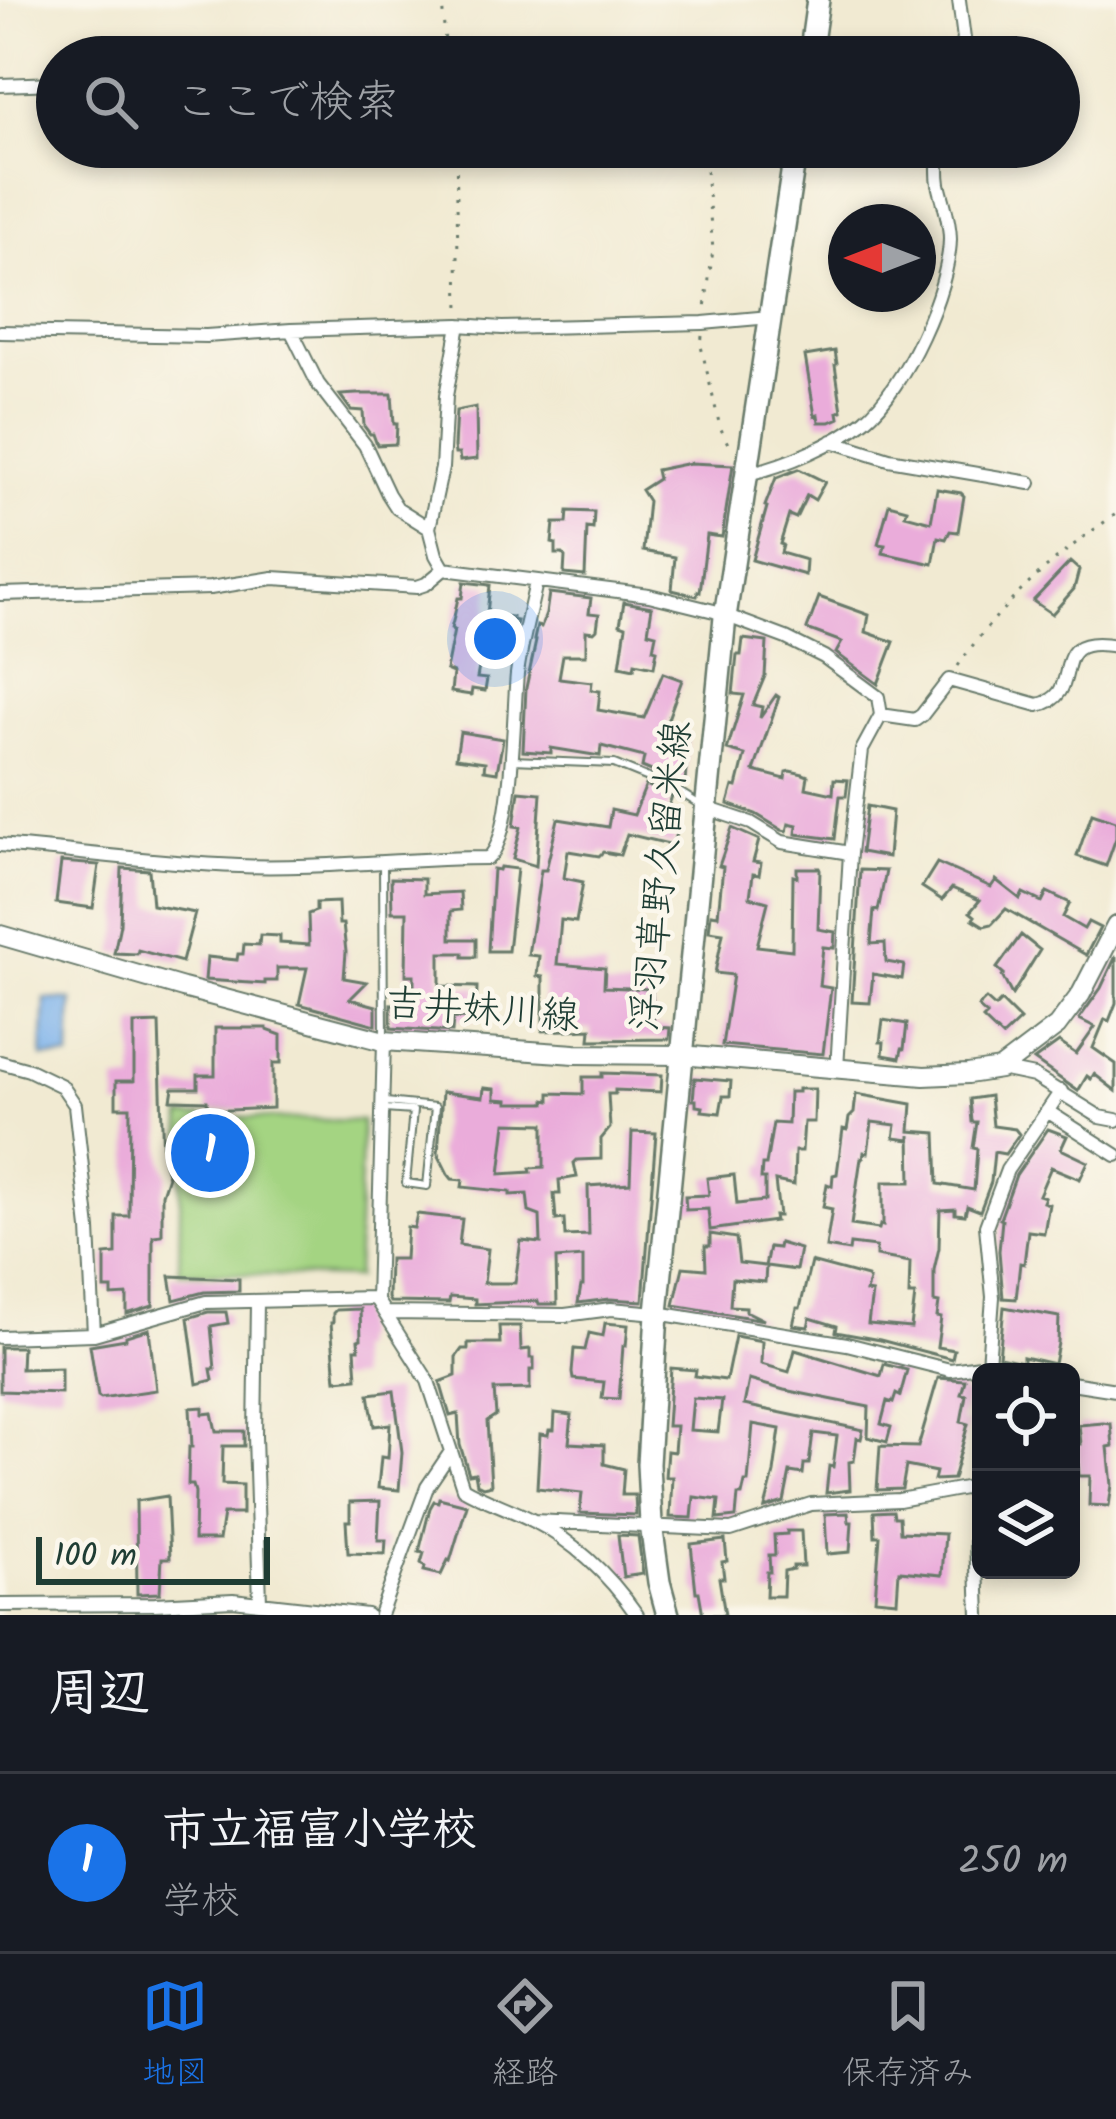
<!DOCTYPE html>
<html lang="ja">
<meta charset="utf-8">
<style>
body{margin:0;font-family:Kalam,"Klee One",sans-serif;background:#20242c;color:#f1f3f6}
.controls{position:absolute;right:36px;bottom:36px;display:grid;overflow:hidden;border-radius:18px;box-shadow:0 6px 18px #0003}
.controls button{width:108px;height:108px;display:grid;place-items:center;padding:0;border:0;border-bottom:3px solid #363941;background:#171b24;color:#f1f3f6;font:60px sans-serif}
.compass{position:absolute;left:828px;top:204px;width:108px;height:108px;border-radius:50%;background:#171b24;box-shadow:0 6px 18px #0003;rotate:270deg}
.scale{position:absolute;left:36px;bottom:30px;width:234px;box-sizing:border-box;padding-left:12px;border:6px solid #1f3d34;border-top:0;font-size:33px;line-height:42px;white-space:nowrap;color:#1f3d34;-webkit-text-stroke:9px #fbf7ec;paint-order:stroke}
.you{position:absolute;left:495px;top:639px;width:42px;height:42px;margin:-30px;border:9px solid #fff;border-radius:50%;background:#1a73e8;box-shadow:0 0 0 18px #1a73e833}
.badge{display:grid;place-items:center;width:78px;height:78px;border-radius:50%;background:#1a73e8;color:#fff;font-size:39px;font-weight:700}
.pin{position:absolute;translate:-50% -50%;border:6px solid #fff;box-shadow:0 3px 12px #0006}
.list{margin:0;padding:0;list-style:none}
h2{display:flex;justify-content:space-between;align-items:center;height:156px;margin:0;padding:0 48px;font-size:51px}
h2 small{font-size:39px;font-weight:400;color:#9ea1a6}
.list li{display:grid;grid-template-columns:78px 1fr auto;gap:36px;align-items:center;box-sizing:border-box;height:180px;padding:0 48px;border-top:3px solid #363941}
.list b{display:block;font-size:45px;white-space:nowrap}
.list p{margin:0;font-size:39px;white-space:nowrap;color:#9ea1a6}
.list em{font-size:39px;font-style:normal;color:#9ea1a6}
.icon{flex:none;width:66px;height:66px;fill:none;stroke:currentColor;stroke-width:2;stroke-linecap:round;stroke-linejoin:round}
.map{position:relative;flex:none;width:1116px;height:1615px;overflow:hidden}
.search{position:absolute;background:#171b24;box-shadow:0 6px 18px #0003;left:36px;right:36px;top:36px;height:132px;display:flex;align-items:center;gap:30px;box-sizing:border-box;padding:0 42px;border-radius:66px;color:#9ea1a6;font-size:45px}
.sheet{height:336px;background:#171b24}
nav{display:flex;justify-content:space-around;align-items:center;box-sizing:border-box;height:168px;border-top:3px solid #363941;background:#171b24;font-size:33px;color:#9ea1a6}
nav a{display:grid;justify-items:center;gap:6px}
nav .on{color:#1a73e8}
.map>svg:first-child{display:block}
.green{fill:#a4d482;stroke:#62885b;stroke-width:3}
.water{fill:#7cb1ea;stroke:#4e778f;stroke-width:3}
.building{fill:#eaacda;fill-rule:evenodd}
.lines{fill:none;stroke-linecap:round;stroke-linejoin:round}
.lane-casing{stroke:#687a6b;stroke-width:10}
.street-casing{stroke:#687a6b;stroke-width:16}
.secondary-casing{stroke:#687a6b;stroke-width:22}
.primary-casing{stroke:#687a6b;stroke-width:26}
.path{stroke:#687a6b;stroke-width:3;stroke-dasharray:3 9;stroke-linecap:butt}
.lane{stroke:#fff;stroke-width:6}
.street{stroke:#fff;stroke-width:12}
.secondary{stroke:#fff;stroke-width:18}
.primary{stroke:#fff;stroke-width:21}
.labels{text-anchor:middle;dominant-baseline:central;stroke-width:9;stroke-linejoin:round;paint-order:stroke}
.street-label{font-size:39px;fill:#1f3d34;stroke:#fbf7ec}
</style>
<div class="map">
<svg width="1116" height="1615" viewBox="0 0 1116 1615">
<rect width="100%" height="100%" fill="#fbf7ec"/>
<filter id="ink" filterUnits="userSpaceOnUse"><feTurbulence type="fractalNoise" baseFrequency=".00833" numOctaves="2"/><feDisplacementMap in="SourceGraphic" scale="24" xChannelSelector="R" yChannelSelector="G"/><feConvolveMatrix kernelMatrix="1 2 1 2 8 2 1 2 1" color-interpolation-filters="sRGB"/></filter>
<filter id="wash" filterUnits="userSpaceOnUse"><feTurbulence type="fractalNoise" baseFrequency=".004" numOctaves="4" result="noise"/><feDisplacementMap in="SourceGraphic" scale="48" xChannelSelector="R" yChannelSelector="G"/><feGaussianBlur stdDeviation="2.7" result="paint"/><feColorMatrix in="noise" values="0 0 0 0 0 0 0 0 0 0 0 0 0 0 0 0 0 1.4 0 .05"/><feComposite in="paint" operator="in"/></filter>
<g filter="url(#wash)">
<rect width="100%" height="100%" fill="#f1ead2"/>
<path class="green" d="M182,1116L362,1121L356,1278L179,1272Z"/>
<path class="water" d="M45,999L72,1000L70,1058L42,1057Z"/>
<g id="blocks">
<path class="building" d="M835,351L837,364L835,365L842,411L838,412L839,418L830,422H819L818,415L815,416L805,356Z
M357,394H392L394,424H397L396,444L377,445L373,434H370L364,426L363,411L351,410L340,395Z
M476,407L477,459L460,461L459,454H455L454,447L456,411Z
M690,463L733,465L722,537L707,535L700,592L698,591L697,596L672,590L675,557L643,551L648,501L641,490L658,479L656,470Z
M799,469L825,482L815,500L807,495L796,518L789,515L780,544L783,545L781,553L806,560L805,575L752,560L767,507L765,506L776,478Z
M937,489L961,493L964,496L958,532L950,531L946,539L938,537L933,564L883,553L885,545L878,544L889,504L907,509L905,515L931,522Z
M568,511L594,512L593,529L587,528L585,576L564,574L565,557L563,554H556V544L552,543L554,523H567Z
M1070,562L1079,570L1074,589L1052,614L1033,601Z
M464,582L490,585L487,614L512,617V620L517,621L512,639L485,634L477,678L487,679L485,691L472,689L471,695L451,692L453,673L446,670L454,630L451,629L454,617L458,598H462Z
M549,593L591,598L589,613L599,614L597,629L594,632L586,631V655H563L559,678L592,682L591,690L600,691L598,710L644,718L663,673L682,680L664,730L688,735L685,785L642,767L644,757L601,746L600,756L551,748V753L523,751L526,688L536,641L534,640L537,626L541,627L546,614Z
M819,597L869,615L866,632L894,642L878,684L836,653L842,642L807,629Z
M624,602L652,607L648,632L656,634L653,649L657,650L654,667L635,663L634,669L620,666L626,626L620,624Z
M743,639L767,642L765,676L753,705L762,707L760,718L776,695L779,697L754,771L785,779L786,772L790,771L803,774L808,776L806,788L833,794L834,779L848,780L846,796H840L835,839L796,834L797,825L789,823L787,831L782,830L756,814L728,804L733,786L737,787L745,755L727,750L744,695L733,694L737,655H741Z
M460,732L503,739L497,772L484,770L485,762L456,758Z
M646,785L672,796L666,812L672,814L667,826L677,828L673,845L627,834L620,855L603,852L599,856L568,851L564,878L583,882L576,922L561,920L557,964L605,968L604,987L652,989L654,1027L670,1028L669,1039L590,1040L591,1029L543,1031V977L537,976L539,956L528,955L541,870H546L558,819L608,827L611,810L634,815Z
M519,791L541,793L536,866L513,859L521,827L514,826Z
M867,806L892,811L888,857L861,852Z
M1092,813L1116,821V838L1106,866L1077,856Z
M732,828L759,840L753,862L761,863L759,875L753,874L750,897L768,902L757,946L792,950L793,876L797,877V868H819L820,870L818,929L835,932L834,948L823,947L819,986L831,988L823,1054L722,1045L733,975L715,973L723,933L709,931L711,914L718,915L723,867L719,866Z
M61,862L99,865L93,908L56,903Z
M937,863L991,887L996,880L1020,899L1023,893L1042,902L1047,892L1070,903L1063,917L1084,929L1088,922L1100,928L1086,955L1006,909L992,924L984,926L973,919L975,916L970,912L980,900L952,888L942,900L922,887Z
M500,867L517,869L508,951H488L493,869L499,870Z
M122,868L149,870L152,905L195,913L182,962L138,950L137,954L114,953L120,924Z
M860,870L886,871L878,911L874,910L871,944L885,943L886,962L904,965L902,979L873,974L870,1003L852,1002Z
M391,878L424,879V894L460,892L461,910L451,911V939H476V957H463V953H440V986L477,987L476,1019L453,1018L452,1032L391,1028V1004L414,1006V975H406L407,912H392Z
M338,902L339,924H343L346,952L344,978L367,982L350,999L376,1006V1025L299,1004L307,968H277V981H265V984L205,980L207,957L237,960L238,954H243L244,944L259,945L260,935L280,936V943L309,945L308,914L316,911V903Z
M1021,935L1040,950L1012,995L1002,976L1004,974L997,968Z
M1116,956V1003L1109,1021L1105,1019L1093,1048L1116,1064V1091L1094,1074L1091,1079L1087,1076L1078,1091L1034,1060L1059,1042L1076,1054L1095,1027L1079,1019L1101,988Z
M986,999L995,1007L1001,1001L1020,1020L1002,1037L983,1019L987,1015L978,1007Z
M883,1020L907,1024L904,1049H902L900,1058L883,1055L884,1042H880Z
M159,1023L163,1160L168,1176L162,1194V1235L153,1236V1306L127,1314V1295L112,1296V1289H105V1255L116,1254V1216H129L130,1107H116V1081H134V1024Z
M215,1028H267V1030L281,1035V1063H273V1108L208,1111L207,1101L171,1100L173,1088H198V1075H215Z
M602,1073L662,1075L661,1092L615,1090V1094H608L610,1128L601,1139V1159L577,1160L574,1163L577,1177L559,1180L560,1194H554L556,1220L564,1219L565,1236L589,1235L588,1186L630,1183L632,1132L656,1133L643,1301L610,1299L578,1303L581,1286H583V1257L556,1259L557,1304H539L538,1301L475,1304V1299L450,1297L449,1303L390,1302L388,1298L389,1259H405L407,1227L414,1228L417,1214L462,1219L459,1245L488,1249L484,1283H515L521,1241L541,1243L540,1216L529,1212L527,1194L510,1195V1192L462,1187L463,1180L452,1179L448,1174L438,1154L442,1092L483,1097L484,1088L495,1089V1099L508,1100V1103H545V1100L550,1101V1093L583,1094V1077H602ZM506,1123L544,1124V1167L530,1168L531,1172L500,1174Z
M695,1078L731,1081L730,1096H723L720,1113L702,1111L703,1107L696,1106V1100H693Z
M798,1089H815L814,1122H804L802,1151H795L794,1185L775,1181L779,1216H774L775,1221L710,1230L708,1209L686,1210L685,1196L709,1195L707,1178L734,1175L737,1204L765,1201V1179H761L762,1165H766L773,1123L788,1124L789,1092H798Z
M856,1094L912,1104L910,1131L936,1133L938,1184L974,1190L977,1149L973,1148L977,1122H972L970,1099L990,1096L993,1126L1015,1129L1019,1134L1005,1154L994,1152L991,1182L980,1211L967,1206L965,1215L955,1214V1209L940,1210L939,1248L934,1270V1302L939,1303L937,1317L941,1318L937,1347L954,1350L952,1359L880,1340L836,1332L837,1326L810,1318L808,1327L793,1325L797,1308H800L811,1262L867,1277L869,1280L866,1292L872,1293L868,1324L911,1328L915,1295H909L910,1262L876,1256V1247L850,1244L849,1251L826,1247L832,1209L823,1207L827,1184L832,1186L833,1175L837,1174L843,1129L847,1130L849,1118L854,1113ZM872,1122L896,1125L894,1138L910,1140V1135L911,1182H883V1226L880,1225L879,1229L851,1225L861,1158H863L864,1152L868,1153Z
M1048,1129L1067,1136L1061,1149L1088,1162L1080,1179L1051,1167L1039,1195L1045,1197L1043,1202L1049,1204L1044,1233L1028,1231L1024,1264L1020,1263L1016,1299L1003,1298L999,1251L1002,1220L1000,1219L1016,1175Z
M710,1234L736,1238L739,1263L765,1266L769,1247L778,1248L779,1243L800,1249L796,1270L766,1266L765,1282L732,1279L730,1306L746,1307V1311L764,1320L674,1305L683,1267L706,1269L705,1246H710Z
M170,1276L239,1279V1291L204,1292L174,1300Z
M1004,1307L1059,1317L1058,1343L1054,1364L1023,1357V1362L999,1357Z
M360,1309L361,1339L358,1340L359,1349H355L357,1378L336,1380L331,1323H333V1313L336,1310Z
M208,1312H226L228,1323L211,1326L215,1369H211L213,1380L197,1384L188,1318Z
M605,1323L628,1325L626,1346H623L619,1399L602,1398L604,1382L573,1379L572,1373L574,1349L585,1350L589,1333L603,1336Z
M499,1326H520L521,1350L530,1349V1358H534V1370H530V1389L494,1390L496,1415L487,1421L491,1485L483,1487L477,1484L475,1473L469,1474L460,1445L458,1414L450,1416L440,1382L456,1376V1357L462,1349H468V1343H500Z
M149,1329L156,1390L101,1398L98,1396L90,1345L126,1339V1336Z
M735,1336L762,1341L761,1364L789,1372L795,1350L881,1376L884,1364L907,1370L900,1396L896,1394L893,1403L887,1401L881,1424L891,1427L887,1442L868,1437L869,1407L784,1390L749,1380L744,1405L863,1430L861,1439L857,1438L854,1461L849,1462L850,1490L826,1493L829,1466L833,1467L837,1436L813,1433L809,1464H804L803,1474L790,1472L784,1502L765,1508L774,1473L780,1429L753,1424L748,1482H745L742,1495H738L736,1517L717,1519L719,1500L694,1497L692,1518L670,1517L672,1477H665L667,1451L674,1452L676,1426H667L671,1368L696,1370L695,1376L726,1380ZM693,1398L722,1400L718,1432L690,1430Z
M0,1347H22L21,1369L61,1368V1393L0,1391Z
M938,1378L965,1380L961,1394L966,1395L961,1422L968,1424L953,1479L934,1480L936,1472L906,1466L902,1489L877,1490L880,1446L918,1447Z
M394,1391L402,1452L399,1490L378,1488L381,1457L388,1458L390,1424L374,1426L369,1394Z
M203,1407V1414L212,1413L216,1431H244V1446H223L222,1484L242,1485V1514H223L219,1540H194L195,1492L193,1485H188L189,1447H192L190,1408Z
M555,1413L572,1415L569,1443L604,1445V1464L624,1469L622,1495H635L636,1515L580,1513L582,1493L537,1488L540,1434L548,1435L549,1430H554Z
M1103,1423L1111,1424L1113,1446L1108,1447L1112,1485L1109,1506L1089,1505L1090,1476H1079L1077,1444H1081L1079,1425Z
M167,1496L170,1558H162L160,1593L137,1594L136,1501Z
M439,1498L467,1505L450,1561L448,1560L441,1575L424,1571L425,1567L421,1563L424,1553L419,1552L430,1508L434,1501L438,1502Z
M380,1501L378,1540H386L385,1554L348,1553L346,1521H350V1502Z
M893,1511L894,1517H899L900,1532L945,1534L942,1575L899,1571L897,1601L875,1599L880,1536H875L874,1512Z
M848,1513L849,1522H852L850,1552L827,1554L825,1514Z
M787,1531H801L803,1566H793V1569L784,1571L783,1596H766L767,1572H770L769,1555H775L774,1535L787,1534Z
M618,1535L638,1536L643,1574L623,1577Z
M725,1540L727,1561L722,1562L724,1578H719L725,1615H703L699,1592H696L691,1544Z"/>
</g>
</g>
<g filter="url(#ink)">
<use href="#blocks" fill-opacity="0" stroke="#687a6b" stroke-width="3"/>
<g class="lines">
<g class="lane-casing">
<path id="lane" d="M512,760L614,764L673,788L702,806
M383,865L384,1038
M384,1109L413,1111L406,1183L427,1186L435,1107L386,1102"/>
</g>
<g class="street-casing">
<path id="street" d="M959,0L964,39L959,57
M0,85L57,83
M291,330L459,325L502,328L703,323L770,317
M0,332L206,336L291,330L318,384L365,445L388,494L397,508L429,528L436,555L444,569L649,595L714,611L786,638L824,657L878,697L881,715L862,750L850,853L837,1069
M832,441L889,459L1030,483
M747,474C784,466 836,444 865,420C905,387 949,290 950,239C950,220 943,202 939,184C937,172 938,159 939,147
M429,528L442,468L446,396L459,325
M0,594L210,588L273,578L417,587L426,584L444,569
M881,715L915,720L922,715L949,680L1038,705C1089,694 1041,632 1116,646
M706,808L751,823L782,842L850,853
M0,845C80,852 159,863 239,866C322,869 405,858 488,858C514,838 513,711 517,674C521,643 530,612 536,582
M384,1041L377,1301L428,1381L463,1488C485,1501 509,1508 532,1520C575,1542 610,1576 637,1615
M0,1062L29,1070L62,1086L75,1105L89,1229L94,1334
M1000,1069L1034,1076L1100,1117L1116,1120
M1047,1111L1116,1155
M257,1303L255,1436L260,1603
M386,1313L565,1315L611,1309L657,1313L847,1344L950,1370L988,1365L1019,1372
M0,1337L94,1334L206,1302L373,1298L377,1301
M988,1365L993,1297L986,1226L1007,1170L1061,1091
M1071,1383L1116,1390
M534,1521L731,1530L811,1504L899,1500L981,1485
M0,1605L155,1604L233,1600L367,1615
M380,1615L427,1487L450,1453
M979,1615L976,1542L979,1486"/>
</g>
<g class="secondary-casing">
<path id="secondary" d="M0,935L183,988L384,1041L575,1054L681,1055L924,1076L968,1074L1000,1069L1057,1026L1081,994L1116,926"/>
</g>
<g class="primary-casing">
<path id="primary" d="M810,57L818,0
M668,1615L659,1582L651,1524L648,1464L657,1313L725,617L796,147"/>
</g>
<path class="path" d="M442,0L446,57
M456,147L459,311
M704,147L713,250L705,308
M702,336L701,346L720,427L730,448
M958,666C999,605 1056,555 1116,514"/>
<use href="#lane" class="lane"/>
<use href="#street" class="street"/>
<use href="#secondary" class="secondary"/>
<use href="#primary" class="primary"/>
</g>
</g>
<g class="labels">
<g class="street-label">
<text transform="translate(663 876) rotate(-84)">浮羽草野久留米線</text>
<text transform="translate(482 1012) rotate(4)">吉井妹川線</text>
</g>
</g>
</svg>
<div class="controls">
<button><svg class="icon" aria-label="locate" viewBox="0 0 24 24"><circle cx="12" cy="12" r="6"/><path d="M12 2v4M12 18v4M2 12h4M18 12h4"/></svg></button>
<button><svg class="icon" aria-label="layers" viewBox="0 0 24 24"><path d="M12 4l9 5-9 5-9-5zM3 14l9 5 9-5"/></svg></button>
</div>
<svg class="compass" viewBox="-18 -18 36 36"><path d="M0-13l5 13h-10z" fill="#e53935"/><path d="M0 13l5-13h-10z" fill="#9ea1a6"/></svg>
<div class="scale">100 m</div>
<div class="you"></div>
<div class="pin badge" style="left:210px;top:1153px">1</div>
<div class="search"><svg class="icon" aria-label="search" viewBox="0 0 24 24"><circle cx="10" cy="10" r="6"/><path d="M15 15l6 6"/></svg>ここで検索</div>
</div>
<section class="sheet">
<h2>周辺<small></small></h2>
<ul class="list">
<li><span class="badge">1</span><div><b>市立福富小学校</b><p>学校</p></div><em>250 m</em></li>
</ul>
</section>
<nav>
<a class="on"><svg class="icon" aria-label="map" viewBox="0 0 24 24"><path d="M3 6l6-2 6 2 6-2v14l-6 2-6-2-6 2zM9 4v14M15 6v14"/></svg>地図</a>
<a><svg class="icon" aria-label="directions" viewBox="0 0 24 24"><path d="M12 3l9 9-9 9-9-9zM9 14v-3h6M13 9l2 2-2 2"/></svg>経路</a>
<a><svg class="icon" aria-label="saved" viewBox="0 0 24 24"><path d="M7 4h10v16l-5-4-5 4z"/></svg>保存済み</a>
</nav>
